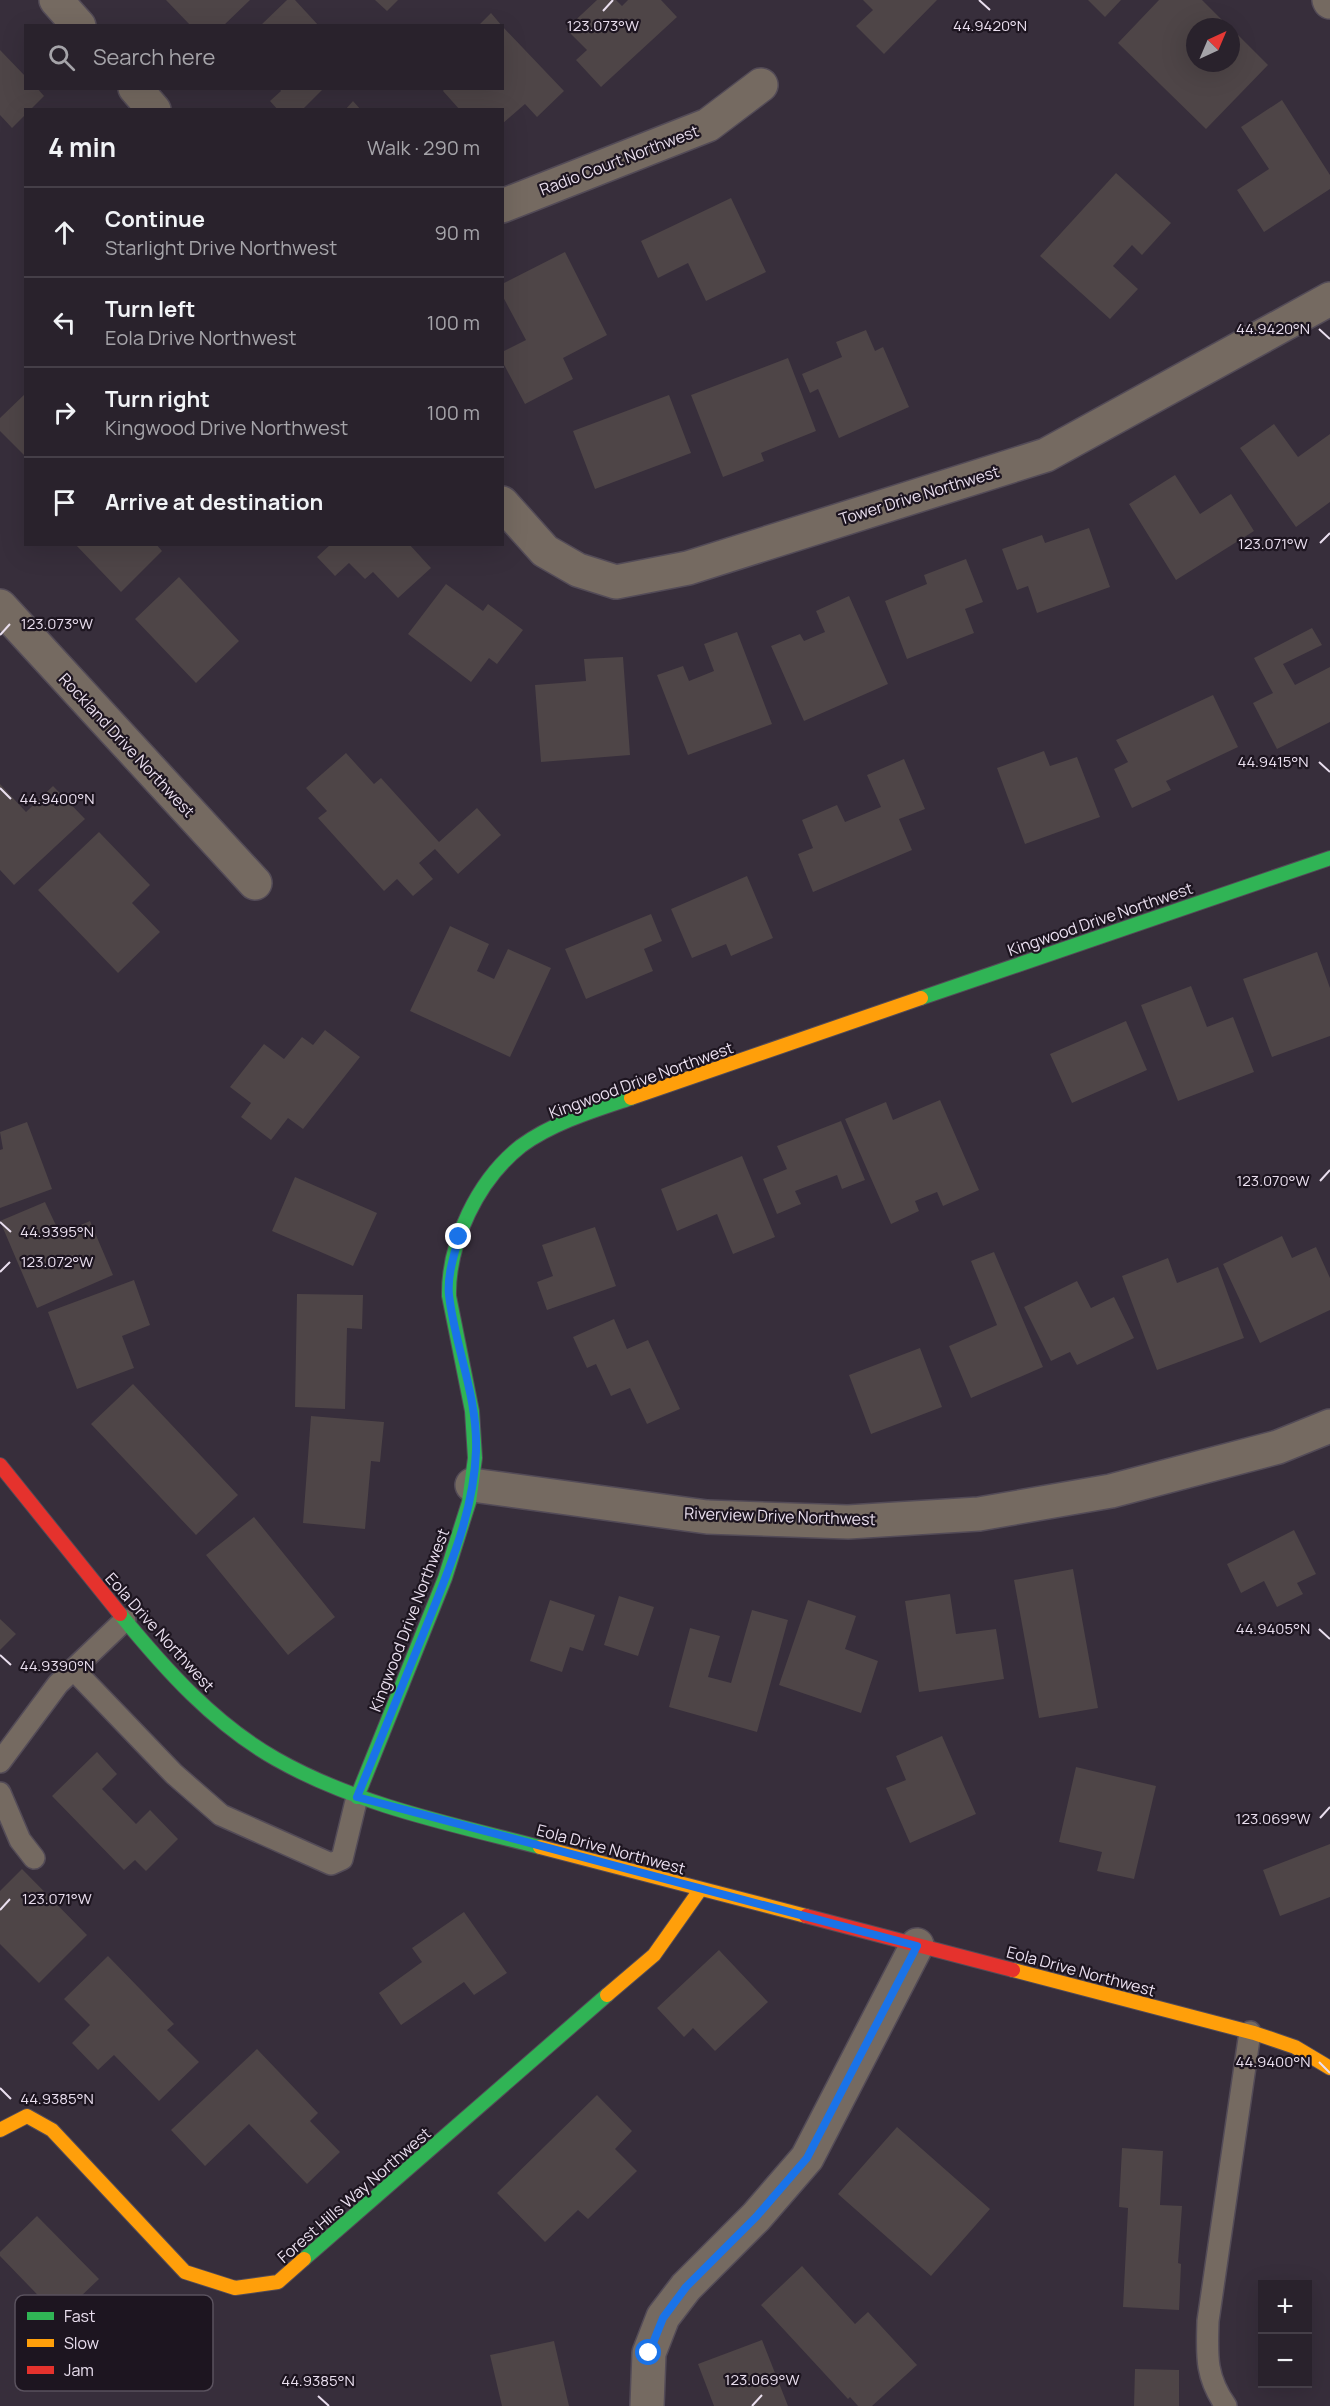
<!DOCTYPE html>
<meta charset="utf-8">
<style>
body{margin:0;font-family:Manrope,sans-serif;background:#352f38;color:#f1f3f6}
.controls{position:absolute;right:18px;bottom:18px;display:grid;overflow:hidden;border-radius:0px;box-shadow:0 6px 24px #0002}
.controls button{width:54px;height:54px;display:grid;place-items:center;padding:0;border:0;border-bottom:2px solid #453f48;background:#29222c;color:#f1f3f6;font:30px sans-serif}
.compass{position:absolute;left:1186px;top:18px;width:54px;height:54px;border-radius:50%;background:#29222c;box-shadow:0 6px 24px #0002;rotate:44deg}
.stop{position:absolute;width:18px;height:18px;margin:-14px;border:4px solid #1a73e8;border-radius:50%;background:#fff}
.stop.end{background:#1a73e8;border-color:#fff;box-shadow:0 2px 6px #0008}
.list{margin:0;padding:0;list-style:none}
h2{display:flex;justify-content:space-between;align-items:center;height:78px;margin:0;padding:0 24px;font-size:26px}
h2 small{font-size:20px;font-weight:400;color:#a5a4a9}
.list li{display:grid;grid-template-columns:39px 1fr auto;gap:18px;align-items:center;box-sizing:border-box;height:90px;padding:0 24px;border-top:2px solid #453f48}
.list b{display:block;font-size:22px;white-space:nowrap}
.list p{margin:0;font-size:20px;white-space:nowrap;color:#a5a4a9}
.list em{font-size:20px;font-style:normal;color:#a5a4a9}
.icon{flex:none;width:33px;height:33px;fill:none;stroke:currentColor;stroke-width:2;stroke-linecap:round;stroke-linejoin:round}
.map{position:relative;flex:none;width:1330px;height:2406px;overflow:hidden}
.search{position:absolute;background:#29222c;box-shadow:0 6px 24px #0002;left:24px;top:24px;width:480px;height:66px;display:flex;align-items:center;gap:15px;box-sizing:border-box;padding:0 21px;border-radius:0px;color:#a5a4a9;font-size:22px}
.panel{position:absolute;background:#29222c;box-shadow:0 6px 24px #0002;left:24px;top:108px;width:480px;height:438px;border-radius:0px}
.map>svg:first-child{display:block}
.building{fill:#4e4547}
.lines{fill:none;stroke-linecap:round;stroke-linejoin:round}
.lane-casing{stroke:#534b57;stroke-width:24}
.street-casing{stroke:#534b57;stroke-width:36}
.fast-casing{stroke:#534b57;stroke-width:16}
.slow-casing{stroke:#534b57;stroke-width:16}
.jam-casing{stroke:#534b57;stroke-width:16}
.lane{stroke:#756a61;stroke-width:21}
.street{stroke:#756a61;stroke-width:33}
.fast{stroke:#30b455;stroke-width:14}
.slow{stroke:#ff9f0a;stroke-width:14}
.jam{stroke:#e5322d;stroke-width:14}
.route{stroke:#1a73e8;stroke-width:8}
.ticks{fill:none;stroke:#eadfef;stroke-width:2}
.labels{text-anchor:middle;dominant-baseline:central;stroke-width:4.5;stroke-linejoin:round;paint-order:stroke}
.street-label{font-size:16px;fill:#eadfef;stroke:#1d1520}
.key{fill:#1d1520;stroke:#5a525e;stroke-width:1.5}
.key-label{font-size:16px;fill:#eadfef}
.ticks-label{font-size:15px;text-anchor:middle;fill:#eadfef;stroke:#1d1520;stroke-width:4.5;stroke-linejoin:round;paint-order:stroke}
</style>
<div class="map">
<svg width="1330" height="2406" viewBox="0 0 1330 2406">
<rect width="100%" height="100%" fill="#372e3b"/>
<path class="building" d="M166,0H250L223,26H191Z
M287,0H295L319,26H260Z
M375,0H398L387,11Z
M597,0H616L622,6L628,0H661L677,17L601,87L576,60L587,50L566,29Z
M863,0H937L884,54L856,26L873,10Z
M1088,0H1121L1105,17Z
M1159,0H1202L1229,27H1195V63H1231V28L1268,65L1206,129L1118,43Z
M491,13L502,26H478Z
M502,26L564,91L537,117L525,104L502,124V110H460L443,91L445,88H502Z
M0,50L26,77V88H37L44,96L30,110H26V114L12,128L0,115Z
M279,88H324L302,110H278L270,101L281,91Z
M1282,100L1330,175V189L1264,232L1237,190L1269,169L1241,127Z
M353,101L361,110H345Z
M1116,173L1171,223L1142,255L1132,245L1113,266L1138,289L1110,319L1040,256Z
M731,198L766,272L706,301L688,263L658,278L641,241Z
M565,252L607,335L563,358L573,379L525,404L502,361V352L526,340L502,295V284Z
M866,330L875,351L883,347L909,407L839,438L818,389L810,393L802,374L842,357L836,342Z
M788,358L816,431L761,453L764,461L723,477L691,395Z
M26,393V457L0,431V418Z
M669,395L691,453L595,489L573,431Z
M1274,424L1298,457L1330,434V502L1296,527L1240,448Z
M1175,475L1200,514L1231,494L1254,531L1176,580L1129,504Z
M1089,528L1110,587L1037,613L1028,586L1017,590L1002,549L1042,535L1045,543Z
M75,544H156L162,551L121,592Z
M331,544H409L431,568L398,598L373,572L365,579L349,563L335,576L317,557Z
M966,559L983,602L965,609L974,633L907,659L885,601L927,584L924,575Z
M179,577L239,641L196,683L135,619Z
M446,584L483,611L488,604L523,630L497,664L489,658L471,682L408,634Z
M849,596L888,684L804,721L771,646L800,634L804,641L825,632L816,611Z
M1312,628L1322,645L1283,664L1295,685L1330,667V722L1277,749L1253,703L1273,693L1254,658Z
M737,632L772,724L688,755L657,675L683,666L689,681L714,671L704,644Z
M623,657L630,755L541,762L535,685L586,681L584,659Z
M1213,695L1238,747L1166,781L1171,790L1132,808L1114,769L1128,762L1116,740Z
M1044,751L1050,766L1077,757L1100,817L1025,844L997,768Z
M346,753L374,784L381,778L439,842L477,808L501,835L458,874L435,849L419,863L433,879L413,896L397,879L384,891L318,818L327,811L306,788Z
M904,759L925,809L899,819L912,850L813,892L798,854L813,848L802,820L837,805L845,822L881,807L867,775Z
M0,784L26,812L53,786L85,819L14,885L0,870Z
M99,832L150,885L132,903L160,932L118,973L38,890Z
M747,876L773,938L731,956L726,944L692,958L671,909Z
M651,914L662,941L644,949L653,971L586,999L565,949Z
M450,926L489,944L477,971L494,979L508,949L551,968L510,1057L410,1011Z
M1317,952L1330,988V1036L1272,1057L1243,979Z
M1191,986L1207,1027L1233,1017L1254,1072L1178,1101L1141,1005Z
M1126,1021L1147,1070L1072,1103L1050,1054Z
M325,1030L360,1057L303,1129L288,1118L271,1140L241,1117L251,1103L230,1087L264,1044L284,1059L302,1037L313,1045Z
M940,1100L979,1190L943,1206L937,1192L915,1201L919,1211L891,1224L845,1119L886,1102L893,1120Z
M841,1121L865,1180L842,1189L837,1175L795,1191L801,1204L777,1214L763,1179L787,1169L777,1146Z
M27,1122L52,1189L0,1208V1150L3,1149L0,1132Z
M742,1156L775,1237L733,1254L717,1214L677,1231L661,1189Z
M295,1177L377,1213L353,1266L272,1231Z
M45,1202L60,1234L90,1221L113,1275L37,1308L0,1221Z
M595,1227L616,1286L547,1310L537,1282L553,1276L542,1245Z
M1282,1236L1292,1258L1316,1247L1330,1278V1310L1260,1343L1223,1264Z
M994,1252L1043,1367L971,1398L949,1346L997,1325L971,1261Z
M1168,1258L1177,1283L1218,1267L1244,1338L1157,1370L1122,1276Z
M134,1280L150,1325L122,1336L134,1368L77,1389L48,1312Z
M1077,1281L1091,1308L1114,1297L1134,1338L1077,1365L1070,1352L1051,1361L1024,1307Z
M297,1294L363,1295L362,1329L347,1328L345,1409L295,1407Z
M614,1319L627,1349L648,1340L680,1409L647,1424L630,1388L611,1396L596,1364L587,1368L573,1337Z
M920,1348L942,1407L871,1434L849,1375Z
M133,1384L238,1495L196,1535L91,1424Z
M311,1416L384,1422L380,1462L371,1461L365,1529L303,1523Z
M254,1517L335,1617L288,1655L206,1555Z
M1294,1530L1316,1574L1297,1583L1303,1594L1277,1607L1264,1581L1241,1593L1227,1564Z
M1073,1569L1098,1708L1039,1718L1014,1580Z
M950,1594L956,1634L996,1629L1004,1679L919,1692L905,1601Z
M619,1596L654,1607L638,1656L604,1645Z
M550,1600L595,1615L583,1651L570,1647L562,1672L530,1661Z
M808,1600L856,1616L845,1649L878,1661L861,1713L779,1685Z
M752,1610L788,1620L757,1732L669,1707L690,1628L720,1636L708,1677L731,1683Z
M0,1619L16,1634L0,1650Z
M942,1736L976,1814L910,1843L886,1788L906,1780L896,1756Z
M97,1752L117,1774L102,1789L136,1824L150,1810L178,1839L146,1871L135,1860L124,1870L52,1796Z
M1076,1767L1156,1786L1134,1879L1097,1871L1102,1852L1059,1842Z
M1330,1844V1897L1280,1916L1263,1870Z
M22,1869L87,1935L39,1983L0,1944V1891Z
M464,1912L507,1973L474,1995L464,1982L401,2025L379,1993L422,1962L412,1948Z
M719,1950L768,2002L715,2051L693,2028L684,2037L657,2008Z
M108,1956L174,2024L167,2030L199,2062L159,2101L114,2055L98,2070L72,2043L90,2025L64,1999Z
M257,2049L318,2113L310,2121L340,2152L307,2184L249,2124L205,2166L171,2130Z
M597,2095L632,2131L615,2149L637,2171L588,2219L578,2210L545,2242L497,2193Z
M897,2127L990,2209L931,2276L838,2194Z
M1122,2148L1163,2151L1160,2205L1182,2206L1178,2263L1181,2264L1179,2310L1123,2307L1128,2208L1119,2207Z
M37,2216L99,2279L59,2317L0,2256V2252Z
M802,2266L855,2324L868,2312L917,2365L872,2406H858L850,2397L848,2399L761,2305Z
M762,2340L788,2406H714L698,2364Z
M554,2341L569,2406H502L490,2355Z
M1135,2369L1179,2370V2406H1134Z"/>
<g class="lines">
<g class="lane-casing">
<path id="lane" d="M73,1669L174,1774L221,1815L331,1864L342,1859L357,1797
M0,1762L58,1684L125,1620
M0,1793L20,1840L34,1858
M1226,2406C1205,2376 1207,2355 1208,2321L1250,2032"/>
</g>
<g class="street-casing">
<path id="street" d="M56,0L79,26
M1329,0L1330,2
M135,88L154,110
M502,206L708,125L761,85
M502,503L545,551L578,570L616,582L688,568L1046,455L1330,299
M0,606L255,883
M472,1485L707,1517L848,1522L979,1514L1111,1491L1278,1447L1330,1426
M647,2406L649,2353L663,2317L686,2287L756,2217L807,2158L917,1945"/>
</g>
<g class="fast-casing">
<path id="fast" d="M921,998L1330,858
M120,1614C165,1669 214,1724 276,1759C357,1805 451,1824 540,1847
M357,1797L445,1578L469,1502L475,1458L472,1411L449,1296C448,1242 478,1180 521,1146C552,1123 595,1110 631,1098
M304,2259L607,1995"/>
</g>
<g class="slow-casing">
<path id="slow" d="M631,1098L921,998
M540,1847L806,1916
M1013,1970L1254,2033L1295,2047L1330,2068
M607,1995L654,1955L700,1890
M0,2130L27,2116L52,2130L185,2272L235,2288L278,2282L304,2259"/>
</g>
<g class="jam-casing">
<path id="jam" d="M0,1465L120,1614
M806,1916L1013,1970"/>
</g>
<use href="#lane" class="lane"/>
<use href="#street" class="street"/>
<use href="#fast" class="fast"/>
<use href="#slow" class="slow"/>
<use href="#jam" class="jam"/>
</g>
<g class="lines">
<path class="route" d="M459,1237C454,1255 447,1276 449,1295C455,1347 478,1397 476,1451C474,1515 445,1579 422,1637C400,1691 379,1744 357,1797L917,1946L807,2158L756,2217L686,2287L663,2318L649,2353"/>
</g>
<path class="ticks" d="M979,0L990,10M603,11L613,0M1319,329L1330,339M1320,543L1330,533M0,635L10,624M1319,762L1330,772M0,788L11,799M1320,1181L1330,1170M0,1222L11,1232M0,1272L10,1262M1319,1629L1330,1639M0,1655L11,1665M1320,1818L1330,1807M0,1910L10,1899M1319,2062L1330,2073M0,2088L11,2099M318,2396L329,2406M752,2406L762,2395"/>
<g class="labels">
<g class="street-label">
<text transform="translate(619 160) rotate(-21)">Radio Court Northwest</text>
<text transform="translate(919 495) rotate(-17)">Tower Drive Northwest</text>
<text transform="translate(127 745) rotate(47)">Rockland Drive Northwest</text>
<text transform="translate(1100 919) rotate(-19)">Kingwood Drive Northwest</text>
<text transform="translate(641 1080) rotate(-20)">Kingwood Drive Northwest</text>
<text transform="translate(780 1516) rotate(2)">Riverview Drive Northwest</text>
<text transform="translate(409 1620) rotate(-69)">Kingwood Drive Northwest</text>
<text transform="translate(160 1632) rotate(48)">Eola Drive Northwest</text>
<text transform="translate(611 1849) rotate(15)">Eola Drive Northwest</text>
<text transform="translate(1081 1971) rotate(15)">Eola Drive Northwest</text>
<text transform="translate(354 2195) rotate(-41)">Forest Hills Way Northwest</text>
</g>
</g>
<rect x="15" y="2295" width="198" height="96" rx="9" class="key"/>
<rect x="27" y="2312" width="27" height="8" fill="#30b455"/>
<rect x="27" y="2339" width="27" height="8" fill="#ff9f0a"/>
<rect x="27" y="2366" width="27" height="8" fill="#e5322d"/>
<g class="key-label">
<text x="64" y="2322">Fast</text>
<text x="64" y="2349">Slow</text>
<text x="64" y="2376">Jam</text>
</g>
<g class="ticks-label">
<text x="990" y="31">44.9420°N</text>
<text x="603" y="31">123.073°W</text>
<text x="1273" y="334">44.9420°N</text>
<text x="1273" y="549">123.071°W</text>
<text x="57" y="629">123.073°W</text>
<text x="1273" y="767">44.9415°N</text>
<text x="57" y="804">44.9400°N</text>
<text x="1273" y="1186">123.070°W</text>
<text x="57" y="1237">44.9395°N</text>
<text x="57" y="1267">123.072°W</text>
<text x="1273" y="1634">44.9405°N</text>
<text x="57" y="1671">44.9390°N</text>
<text x="1273" y="1824">123.069°W</text>
<text x="57" y="1904">123.071°W</text>
<text x="1273" y="2067">44.9400°N</text>
<text x="57" y="2104">44.9385°N</text>
<text x="762" y="2385">123.069°W</text>
<text x="318" y="2386">44.9385°N</text>
</g>
</svg>
<div class="controls">
<button>+</button>
<button>−</button>
</div>
<svg class="compass" viewBox="-18 -18 36 36"><path d="M0-13l5 13h-10z" fill="#e53935"/><path d="M0 13l5-13h-10z" fill="#a5a4a9"/></svg>
<div class="stop" style="left:649px;top:2353px"></div>
<div class="stop end" style="left:459px;top:1237px"></div>
<div class="search"><svg class="icon" aria-label="search" viewBox="0 0 24 24"><circle cx="10" cy="10" r="6"/><path d="M15 15l6 6"/></svg>Search here</div>
<section class="panel">
<h2>4 min<small>Walk · 290 m</small></h2>
<ul class="list">
<li><svg class="icon" aria-label="ahead" viewBox="0 0 24 24"><path d="M12 20V5M6 11l6-6 6 6"/></svg><div><b>Continue</b><p>Starlight Drive Northwest</p></div><em>90 m</em></li>
<li><svg class="icon" aria-label="left" viewBox="0 0 24 24"><path d="M17 20v-9H6M10 6l-5 5 5 5"/></svg><div><b>Turn left</b><p>Eola Drive Northwest</p></div><em>100 m</em></li>
<li><svg class="icon" aria-label="right" viewBox="0 0 24 24"><path d="M7 20v-9h11M14 6l5 5-5 5"/></svg><div><b>Turn right</b><p>Kingwood Drive Northwest</p></div><em>100 m</em></li>
<li><svg class="icon" aria-label="arrive" viewBox="0 0 24 24"><path d="M6 21V4h12l-3 4 3 4H6"/></svg><div><b>Arrive at destination</b></div></li>
</ul>
</section>
</div>
